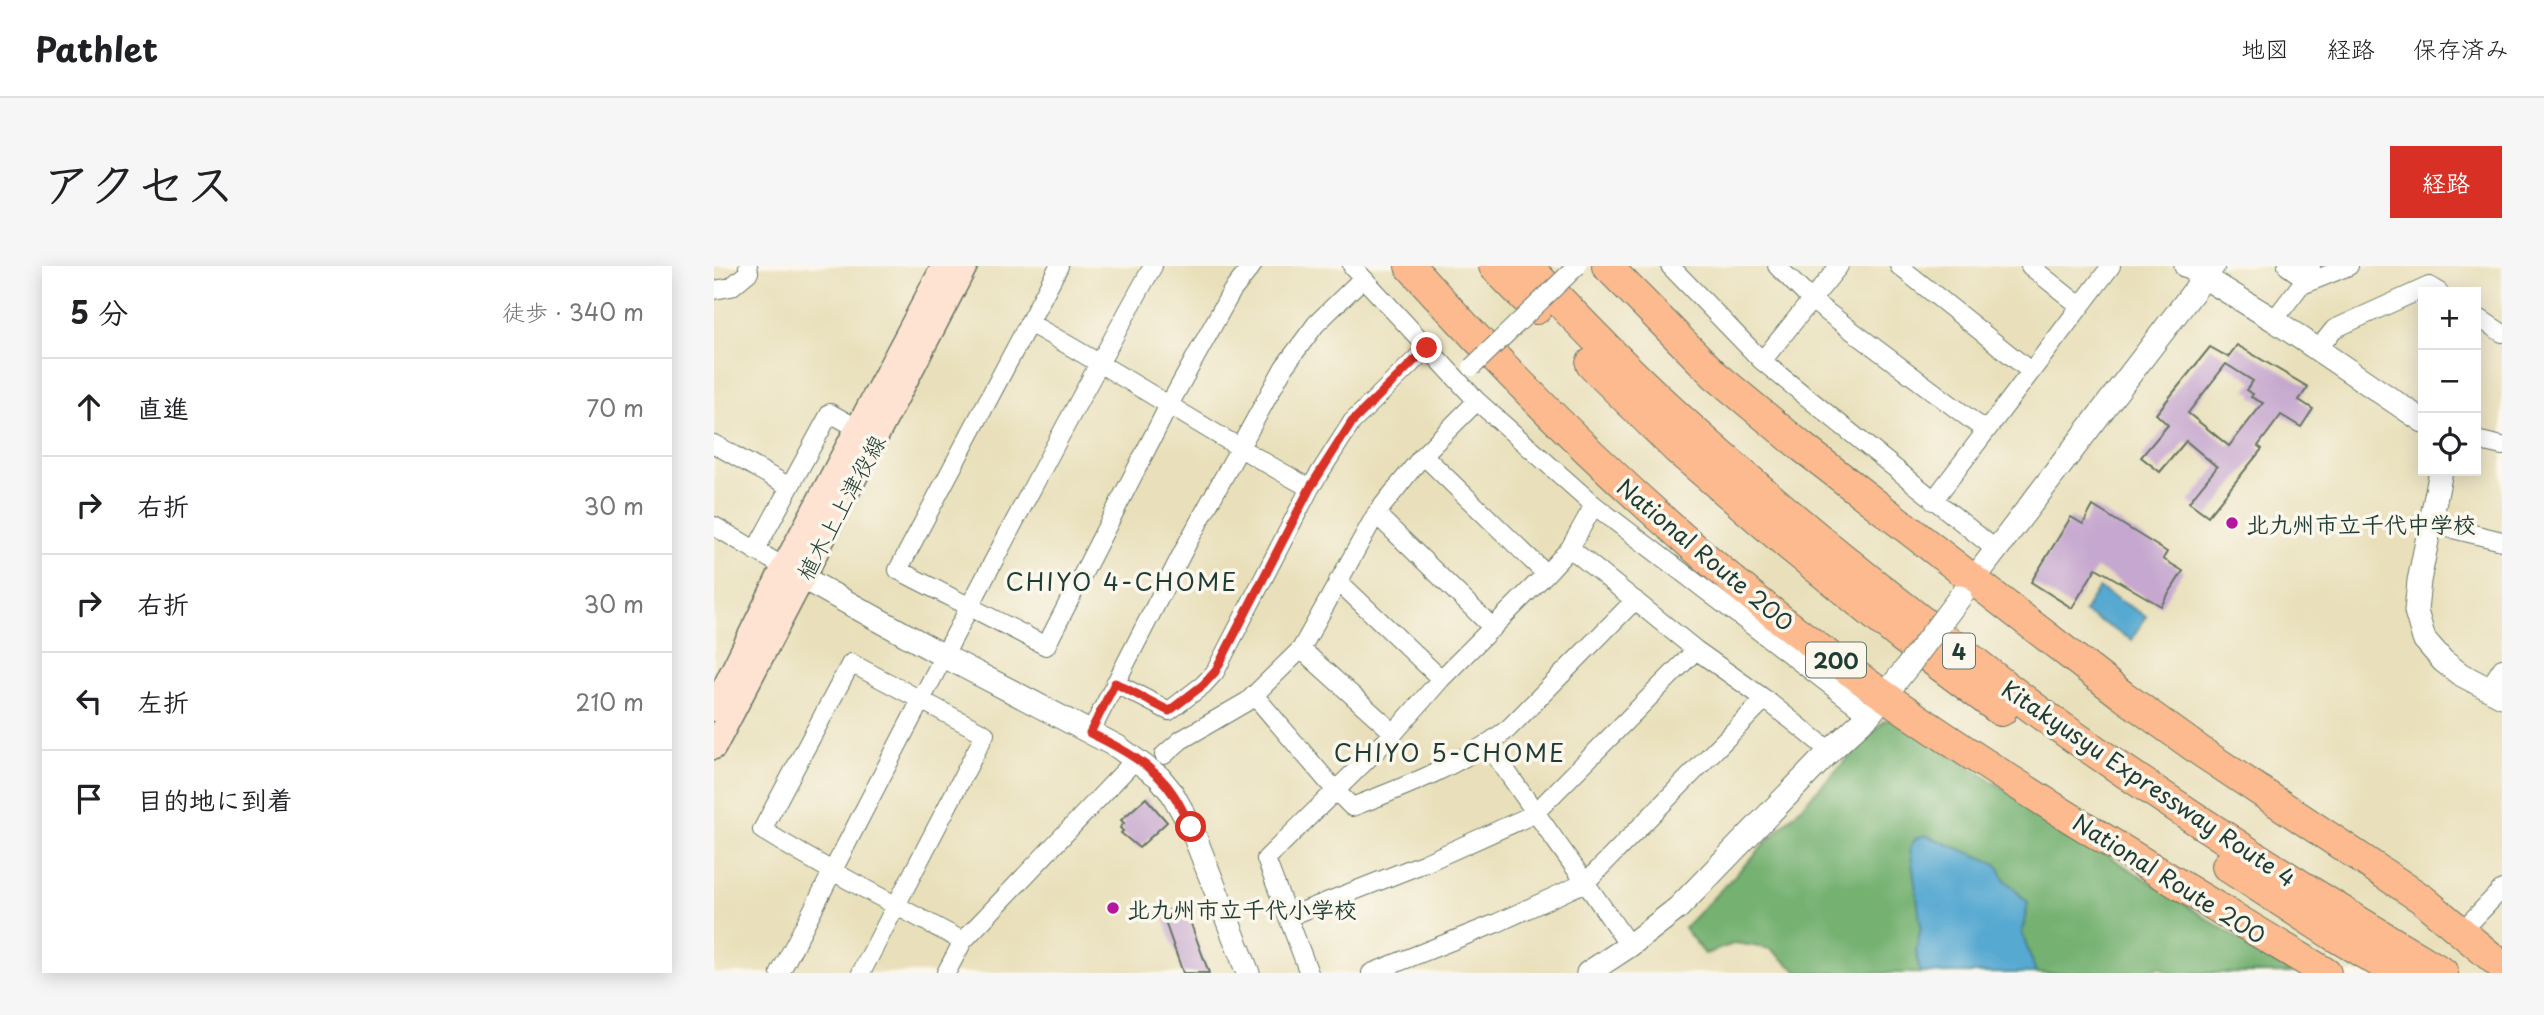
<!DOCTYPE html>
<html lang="ja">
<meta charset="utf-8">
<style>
body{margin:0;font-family:"Playpen Sans","Klee One",sans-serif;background:#f6f6f6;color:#202124}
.controls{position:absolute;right:21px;top:21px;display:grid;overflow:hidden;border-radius:0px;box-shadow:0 4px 18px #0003}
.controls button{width:63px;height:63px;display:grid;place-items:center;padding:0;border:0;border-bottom:2px solid #e0e0e0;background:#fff;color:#202124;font:35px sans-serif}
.stop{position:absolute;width:21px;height:21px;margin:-16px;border:5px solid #d93025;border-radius:50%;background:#fff}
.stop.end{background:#d93025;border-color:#fff;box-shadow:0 2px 7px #0008}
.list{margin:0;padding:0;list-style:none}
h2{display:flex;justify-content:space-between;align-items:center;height:91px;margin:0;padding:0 28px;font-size:30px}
h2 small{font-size:23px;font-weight:400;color:#757577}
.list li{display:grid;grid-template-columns:46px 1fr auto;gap:21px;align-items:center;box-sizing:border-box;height:98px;padding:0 28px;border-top:2px solid #e0e0e0}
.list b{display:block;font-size:26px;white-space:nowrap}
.list em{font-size:23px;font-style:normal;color:#757577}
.icon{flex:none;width:38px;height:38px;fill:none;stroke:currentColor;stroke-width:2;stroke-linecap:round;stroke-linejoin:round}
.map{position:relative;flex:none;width:1788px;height:707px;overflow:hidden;border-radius:0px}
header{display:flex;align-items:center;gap:42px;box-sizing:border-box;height:98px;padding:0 35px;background:#fff;border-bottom:2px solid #e0e0e0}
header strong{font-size:33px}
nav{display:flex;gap:38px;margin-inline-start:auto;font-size:24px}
.intro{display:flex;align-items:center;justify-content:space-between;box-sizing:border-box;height:168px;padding:0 42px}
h1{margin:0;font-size:49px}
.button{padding:18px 32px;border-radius:0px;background:#d93025;color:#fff;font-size:24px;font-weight:700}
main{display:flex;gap:42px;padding:0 42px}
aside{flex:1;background:#fff;border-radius:0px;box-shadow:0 4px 18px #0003}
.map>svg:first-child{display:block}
.forest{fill:#75b171;stroke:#4a7752;stroke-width:2}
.water{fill:#56a9d1;stroke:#3a7382;stroke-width:2}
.building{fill:#c6a7cf;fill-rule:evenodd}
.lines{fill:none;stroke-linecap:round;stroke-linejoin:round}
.minor-casing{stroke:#667663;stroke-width:20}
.tertiary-casing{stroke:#667663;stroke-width:25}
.secondary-casing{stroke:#667663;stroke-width:27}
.trunk-casing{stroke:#667663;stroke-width:32}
.motorway-casing{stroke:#667663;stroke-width:34}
.minor{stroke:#fff;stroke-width:18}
.tertiary{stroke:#fff;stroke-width:23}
.secondary{stroke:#fee3d2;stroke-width:24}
.trunk{stroke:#fcba8e;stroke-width:30}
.motorway{stroke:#fcba8e;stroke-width:32}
.minor-bridge-casing{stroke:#667663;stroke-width:20;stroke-linecap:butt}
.tertiary-bridge-casing{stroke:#667663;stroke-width:25;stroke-linecap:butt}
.minor-bridge{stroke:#fff;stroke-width:18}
.tertiary-bridge{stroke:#fff;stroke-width:23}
.route{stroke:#d93025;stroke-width:9}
.poi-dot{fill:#b5179e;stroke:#fbf7ec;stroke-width:2.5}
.labels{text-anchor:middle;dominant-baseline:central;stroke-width:7;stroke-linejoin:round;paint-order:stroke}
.shield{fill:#fbf7ec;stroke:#61756b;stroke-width:2}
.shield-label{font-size:21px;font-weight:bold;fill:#1f3d34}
.street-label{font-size:23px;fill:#1f3d34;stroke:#fbf7ec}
.poi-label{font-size:23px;font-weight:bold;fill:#1f3d34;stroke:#fbf7ec;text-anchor:start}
.neighbourhood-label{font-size:24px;letter-spacing:2px;fill:#1f3d34;stroke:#fbf7ec}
</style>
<header>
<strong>Pathlet</strong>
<nav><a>地図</a><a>経路</a><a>保存済み</a></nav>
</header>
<div class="intro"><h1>アクセス</h1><a class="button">経路</a></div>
<main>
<aside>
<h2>5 分<small>徒歩 · 340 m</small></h2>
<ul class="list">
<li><svg class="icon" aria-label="ahead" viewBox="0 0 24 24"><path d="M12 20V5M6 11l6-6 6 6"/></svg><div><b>直進</b></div><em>70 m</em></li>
<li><svg class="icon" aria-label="right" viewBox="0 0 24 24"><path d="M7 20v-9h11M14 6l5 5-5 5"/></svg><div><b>右折</b></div><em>30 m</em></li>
<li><svg class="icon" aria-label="right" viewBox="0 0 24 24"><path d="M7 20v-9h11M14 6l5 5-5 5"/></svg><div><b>右折</b></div><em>30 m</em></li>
<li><svg class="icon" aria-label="left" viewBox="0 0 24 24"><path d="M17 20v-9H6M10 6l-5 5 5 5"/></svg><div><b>左折</b></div><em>210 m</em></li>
<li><svg class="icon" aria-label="arrive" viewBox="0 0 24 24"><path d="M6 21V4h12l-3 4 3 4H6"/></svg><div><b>目的地に到着</b></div></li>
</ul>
</aside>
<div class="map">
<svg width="1788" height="707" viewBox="0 0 1788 707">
<rect width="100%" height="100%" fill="#fbf7ec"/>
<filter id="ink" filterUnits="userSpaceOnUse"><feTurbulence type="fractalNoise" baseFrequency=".0143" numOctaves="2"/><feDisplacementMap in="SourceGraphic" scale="14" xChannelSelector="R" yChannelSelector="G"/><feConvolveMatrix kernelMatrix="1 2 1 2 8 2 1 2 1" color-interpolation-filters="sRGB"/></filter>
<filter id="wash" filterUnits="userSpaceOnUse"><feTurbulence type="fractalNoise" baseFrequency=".00686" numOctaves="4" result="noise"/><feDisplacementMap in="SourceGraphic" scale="28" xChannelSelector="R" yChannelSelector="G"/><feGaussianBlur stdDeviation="1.57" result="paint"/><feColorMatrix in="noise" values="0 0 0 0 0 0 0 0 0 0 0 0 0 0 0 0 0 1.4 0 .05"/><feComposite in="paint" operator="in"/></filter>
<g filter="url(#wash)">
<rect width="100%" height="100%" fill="#e9e0bb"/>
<path class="forest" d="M1181,453L1578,707H1454L1446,701L1426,707H1322L1308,667L1314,637L1291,614L1282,598L1204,633L1207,660L1202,686L1206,707H1085L1057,683L1022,677L991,688L970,662L1170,455Z"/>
<path class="water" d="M1385,322L1432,350L1418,374L1370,346Z
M1211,569L1283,598L1291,614L1314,637L1308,667L1322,707H1206L1202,686L1207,660L1196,582L1201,573Z"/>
<g id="blocks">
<path class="building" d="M1523,79L1594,121L1585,134L1599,143L1587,161L1567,149L1544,180L1548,183L1494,250L1475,236L1503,201L1472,175L1446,206L1427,191L1454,159L1442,148L1496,81L1514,91ZM1512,98L1539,115L1532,124L1539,128L1537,131L1549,137L1515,180L1474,147Z
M1379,240L1453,286L1449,293L1469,305L1447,340L1382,302L1358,342L1317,316L1357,251L1369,258Z
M432,532L453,556L425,582L407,567L409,565L406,562L410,557L407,554Z
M470,639L495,707H469L448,647Z"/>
</g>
</g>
<g filter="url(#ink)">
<use href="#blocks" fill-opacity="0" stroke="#667663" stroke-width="2"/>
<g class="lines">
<g class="minor-casing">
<path id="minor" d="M345,0L184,304L332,380L455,139L518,25L538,0
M638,0L763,135L880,239L1155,449
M956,0L1048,95
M1063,0L1097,34L1272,165
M1125,0L1048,95L1281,283
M1185,0L1315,104
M1316,0L1366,40
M1573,0L1583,7L1597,0
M0,24L17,21L35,6L34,0
M1762,50L1788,67
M1560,54L1586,20L1635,0
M315,57C410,109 501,170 596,222
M1604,83L1620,63L1715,20L1725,26
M1762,174L1788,180
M0,178L76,221
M709,189L832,308
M1219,235L1397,0
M662,248L779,362
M1718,258L1788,275
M0,260L70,301
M856,282L982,384L1051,433L1116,485
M41,285L116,147L143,162
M624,315L727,413
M587,383L680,467
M401,417L455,445L489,419L501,406L596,222L638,156L713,82
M1775,422L1788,402
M540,429L621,524L638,541C693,520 747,499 794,463L921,334
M376,467L474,276L570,101L602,58L648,13
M774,478C820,547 870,612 915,680
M450,489L467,474L534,435L587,383L662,248L709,189L763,135
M574,651L711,597L820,548L982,384
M1748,665L1788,623
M66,707C188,471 309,233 439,0
M147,707L271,468L137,397L48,564C113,604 181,639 249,675
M232,707L249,675L421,494
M595,707L552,593L680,467L727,413L832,308L856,282L880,239
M657,707L783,657L872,616L1051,433"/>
</g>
<g class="tertiary-casing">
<path id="tertiary" d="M1472,0L1560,54L1709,155
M1727,205L1705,315L1702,345L1710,373L1729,395L1746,408L1788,430
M73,303L230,390L404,481L445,511L458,527L477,561L534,707
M1250,326L1499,0
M874,707L915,680L964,642L1116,485L1155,449L1194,400"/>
</g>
<g class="secondary-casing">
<path id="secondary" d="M0,443L70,301L230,0
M0,481L251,0"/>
</g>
<g class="trunk-casing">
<path id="trunk" d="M696,0C804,120 919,234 1045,336C1221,477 1419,590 1612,707
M893,0L1001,109L1088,181L1408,429L1489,487L1708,633L1788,700"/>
</g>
<g class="motorway-casing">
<path id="motorway" d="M781,0L822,42
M812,0C867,57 922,115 982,168C1066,243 1153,315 1243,383C1274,407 1304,431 1336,454C1463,543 1594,627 1728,707
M878,98L963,182L1077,280L1189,371L1287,444
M1514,600L1619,668L1685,707"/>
</g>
<use href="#minor" class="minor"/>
<use href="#tertiary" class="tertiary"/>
<use href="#secondary" class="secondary"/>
<use href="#trunk" class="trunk"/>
<use href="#motorway" class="motorway"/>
<g class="minor-bridge-casing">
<path id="minor-bridge" d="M758,101L863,0"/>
</g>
<g class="tertiary-bridge-casing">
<path id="tertiary-bridge" d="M1194,400L1246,331"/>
</g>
<use href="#minor-bridge" class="minor-bridge"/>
<use href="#tertiary-bridge" class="tertiary-bridge"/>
</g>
</g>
<g class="lines" filter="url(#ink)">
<path class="route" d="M477,561C471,550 466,538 459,528C441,500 405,481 376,467L401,417L455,445L489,419L501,406L596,222L638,156L713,82"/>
</g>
<g class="poi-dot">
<circle cx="1518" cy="257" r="7"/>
<circle cx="399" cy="642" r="7"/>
</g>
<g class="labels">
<g class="shield">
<rect x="1229" y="367.5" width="32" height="35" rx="5"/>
<rect x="1092" y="376.5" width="60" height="35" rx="5"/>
</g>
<g class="shield-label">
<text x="1245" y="385">4</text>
<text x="1122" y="394">200</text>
</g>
<g class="street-label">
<text transform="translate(126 241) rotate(-62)">植木上上津役線</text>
<text transform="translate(992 288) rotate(40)">National Route 200</text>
<text transform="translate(1435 517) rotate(34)">Kitakyusyu Expressway Route 4</text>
<text transform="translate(1456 612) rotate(32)">National Route 200</text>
</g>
<g class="poi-label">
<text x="1532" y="257">北九州市立千代中学校</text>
<text x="413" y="642">北九州市立千代小学校</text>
</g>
<g class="neighbourhood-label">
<text x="408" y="315">CHIYO 4-CHOME</text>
<text x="736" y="486">CHIYO 5-CHOME</text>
</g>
</g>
</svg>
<div class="controls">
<button>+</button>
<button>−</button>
<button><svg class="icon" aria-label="locate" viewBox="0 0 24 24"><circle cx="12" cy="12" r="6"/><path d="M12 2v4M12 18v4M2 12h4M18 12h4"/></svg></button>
</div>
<div class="stop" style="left:477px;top:561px"></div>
<div class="stop end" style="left:713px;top:82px"></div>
</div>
</main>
